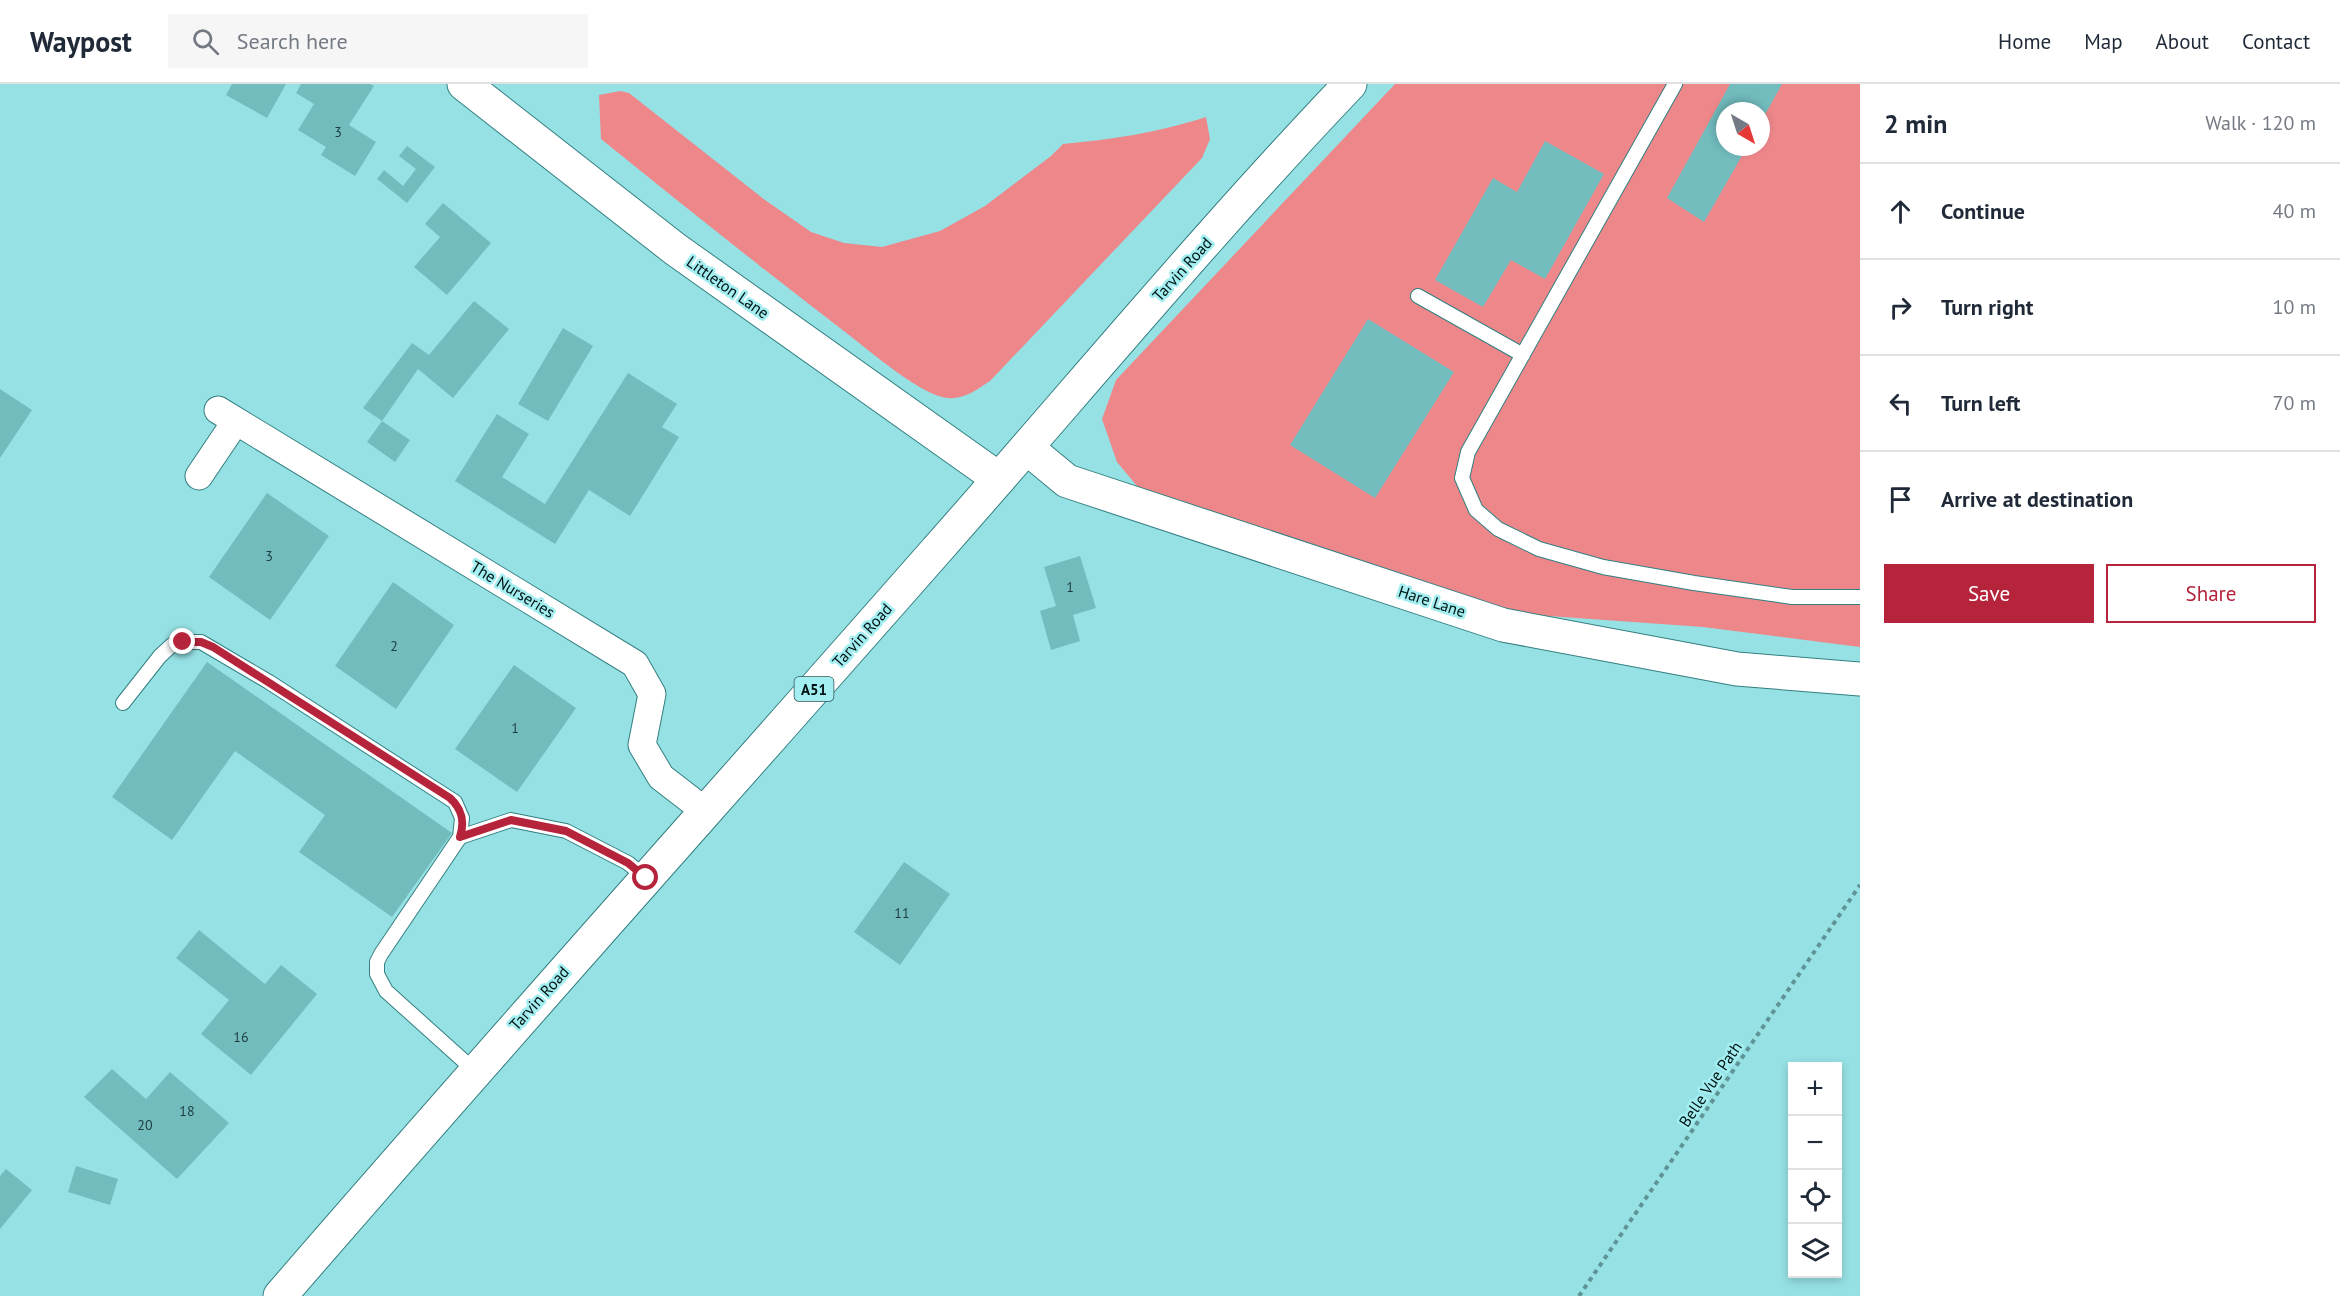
<!DOCTYPE html>
<meta charset="utf-8">
<style>
body{margin:0;font-family:"PT Sans",sans-serif;background:#f6f6f7;color:#1f2937}
.controls{position:absolute;right:18px;bottom:18px;display:grid;overflow:hidden;border-radius:0px;box-shadow:0 3px 9px #0003}
.controls button{width:54px;height:54px;display:grid;place-items:center;padding:0;border:0;border-bottom:2px solid #e0e1e3;background:#fff;color:#1f2937;font:30px sans-serif}
.compass{position:absolute;left:1716px;top:18px;width:54px;height:54px;border-radius:50%;background:#fff;box-shadow:0 3px 9px #0003;rotate:141deg}
.stop{position:absolute;width:18px;height:18px;margin:-14px;border:4px solid #b6243b;border-radius:50%;background:#fff}
.stop.end{background:#b6243b;border-color:#fff;box-shadow:0 2px 6px #0008}
.list{margin:0;padding:0;list-style:none}
h2{display:flex;justify-content:space-between;align-items:center;height:78px;margin:0;padding:0 24px;font-size:26px}
h2 small{font-size:20px;font-weight:400;color:#747a83}
.list li{display:grid;grid-template-columns:39px 1fr auto;gap:18px;align-items:center;box-sizing:border-box;height:96px;padding:0 24px;border-top:2px solid #e0e1e3}
.list b{display:block;font-size:22px;white-space:nowrap}
.list em{font-size:20px;font-style:normal;color:#747a83}
.actions{display:flex;gap:12px;padding:18px 24px}
.actions a{flex:1;padding:14px 0;border:2px solid #b6243b;border-radius:0px;text-align:center;font-size:21px;color:#b6243b}
.actions .main{background:#b6243b;color:#fff}
.icon{flex:none;width:33px;height:33px;fill:none;stroke:currentColor;stroke-width:2;stroke-linecap:round;stroke-linejoin:round}
.map{position:relative;flex:none;width:1860px;height:1212px;overflow:hidden}
header{display:flex;align-items:center;gap:36px;box-sizing:border-box;height:84px;padding:0 30px;background:#fff;border-bottom:2px solid #e0e1e3}
header strong{font-size:28px}
nav{display:flex;gap:33px;margin-inline-start:auto;font-size:21px}
.search{width:420px;height:54px;background:#f6f6f7;display:flex;align-items:center;gap:15px;box-sizing:border-box;padding:0 21px;border-radius:0px;color:#747a83;font-size:22px}
main{display:flex}
aside{flex:1;background:#fff}
.map>svg:first-child{display:block}
.green{fill:#ed878a;fill-rule:evenodd}
.building{fill:#72bcbe}
.lines{fill:none;stroke-linecap:round;stroke-linejoin:round}
.lane-casing{stroke:#337f81;stroke-width:16}
.street-casing{stroke:#337f81;stroke-width:29}
.secondary-casing{stroke:#337f81;stroke-width:35}
.highway-casing{stroke:#337f81;stroke-width:35}
.path{stroke:#5f9496;stroke-width:4;stroke-dasharray:4.5 4.5;stroke-linecap:butt}
.lane{stroke:#fff;stroke-width:14}
.street{stroke:#fff;stroke-width:27}
.secondary{stroke:#fff;stroke-width:33}
.highway{stroke:#fff;stroke-width:33}
.route{stroke:#b6243b;stroke-width:8}
.labels{text-anchor:middle;dominant-baseline:central;stroke-width:5;stroke-linejoin:round;paint-order:stroke}
.number-label{font-size:14px;fill:#1c3c3d}
.shield{fill:#a3eef1;stroke:#315355;stroke-width:1.5}
.shield-label{font-size:15px;font-weight:bold;fill:#001112}
.street-label{font-size:16px;fill:#001112;stroke:#a3eef1}
</style>
<header>
<strong>Waypost</strong>
<div class="search"><svg class="icon" aria-label="search" viewBox="0 0 24 24"><circle cx="10" cy="10" r="6"/><path d="M15 15l6 6"/></svg>Search here</div>
<nav><a>Home</a><a>Map</a><a>About</a><a>Contact</a></nav>
</header>
<main>
<div class="map">
<svg width="1860" height="1212" viewBox="0 0 1860 1212">
<rect width="100%" height="100%" fill="#96e1e4"/>
<path class="green" d="M1395,0H1860V563L1703,543L1506,529L1142,408L1117,378L1102,335L1116,296ZM1725,27H1761V63H1725Z
M620,7L629,9L765,116L811,148L844,159L882,163L940,147L985,122L1051,72L1063,60C1115,55 1156,49 1206,33L1210,55L1202,74L990,297C978,305 963,316 948,314C922,312 871,268 849,251C765,187 683,121 601,55L599,11Z"/>
<path class="building" d="M232,0H286L267,34L226,11Z
M301,0H370L374,2L349,41L376,58L355,92L321,71L326,63L298,46L314,20L296,9Z
M1730,0H1782L1761,38V27H1725V63H1747L1704,138L1667,114Z
M1545,57L1604,90L1545,195L1511,176L1483,223L1435,196L1493,94L1517,108Z
M407,62L435,83L407,119L377,95L384,86L403,102L416,85L399,72Z
M443,119L491,159L447,211L414,183L440,153L425,140Z
M474,217L509,245L453,314L418,285L382,337L363,324L412,259L429,271Z
M1368,235L1454,288L1375,414L1290,361Z
M563,244L593,262L548,337L518,320Z
M628,289L677,320L662,343L679,353L630,432L589,406L555,460L455,397L497,330L529,350L502,393L545,420Z
M0,305L32,326L0,374Z
M382,337L410,356L395,378L367,358Z
M267,409L329,452L270,536L209,493Z
M1080,472L1096,524L1073,531L1080,557L1051,566L1040,527L1056,522L1044,483Z
M393,498L454,541L396,625L335,582Z
M207,578L452,749L392,833L299,768L325,731L235,667L172,756L112,713Z
M514,581L576,624L517,708L455,665Z
M904,778L950,810L900,881L854,848Z
M199,846L265,900L281,881L317,910L251,991L201,950L229,916L176,874Z
M112,985L146,1015L170,988L229,1039L177,1095L84,1013Z
M76,1082L118,1095L110,1121L68,1108Z
M6,1085L32,1106L0,1145V1092Z"/>
<g class="lines">
<g class="lane-casing">
<path id="lane" d="M1675,0L1468,368L1462,394L1476,426L1498,445L1539,465L1603,483L1694,499L1792,513H1860
M1418,212L1523,271
M123,619L160,572L172,561L184,558H201L269,598L455,718L462,734L460,753L381,870L377,878V890L386,907L475,987
M460,753L511,736L566,747L628,779L646,794"/>
</g>
<g class="street-casing">
<path id="street" d="M218,326L635,580L652,610L642,661L661,693L705,727
M199,392L236,337"/>
</g>
<g class="secondary-casing">
<path id="secondary" d="M464,0L675,165L999,395
M1027,364L1067,397L1503,541L1737,585L1860,595"/>
</g>
<g class="highway-casing">
<path id="highway" d="M280,1212C496,962 717,716 935,468C1073,312 1206,151 1350,0"/>
</g>
<path class="path" d="M1579,1212L1860,801"/>
<use href="#lane" class="lane"/>
<use href="#street" class="street"/>
<use href="#secondary" class="secondary"/>
<use href="#highway" class="highway"/>
</g>
<g class="lines">
<path class="route" d="M183,558H201L213,563L450,714C462,725 465,737 460,753L511,736L566,747L628,779L646,794"/>
</g>
<g class="labels">
<g class="number-label">
<text x="338" y="48">3</text>
<text x="269" y="472">3</text>
<text x="1070" y="503">1</text>
<text x="394" y="562">2</text>
<text x="515" y="644">1</text>
<text x="902" y="829">11</text>
<text x="241" y="953">16</text>
<text x="187" y="1027">18</text>
<text x="145" y="1041">20</text>
</g>
<rect class="shield" x="794.5" y="593" width="39" height="24" rx="4.5"/>
<g class="shield-label">
<text x="814" y="605">A51</text>
</g>
<g class="street-label">
<text transform="translate(1182 185) rotate(-48)">Tarvin Road</text>
<text transform="translate(728 203) rotate(35)">Littleton Lane</text>
<text transform="translate(513 505) rotate(31)">The Nurseries</text>
<text transform="translate(1432 517) rotate(18)">Hare Lane</text>
<text transform="translate(862 551) rotate(-48)">Tarvin Road</text>
<text transform="translate(539 914) rotate(-48)">Tarvin Road</text>
<text transform="translate(1710 1000) rotate(-56)">Belle Vue Path</text>
</g>
</g>
</svg>
<div class="controls">
<button>+</button>
<button>−</button>
<button><svg class="icon" aria-label="locate" viewBox="0 0 24 24"><circle cx="12" cy="12" r="6"/><path d="M12 2v4M12 18v4M2 12h4M18 12h4"/></svg></button>
<button><svg class="icon" aria-label="layers" viewBox="0 0 24 24"><path d="M12 4l9 5-9 5-9-5zM3 14l9 5 9-5"/></svg></button>
</div>
<svg class="compass" viewBox="-18 -18 36 36"><path d="M0-13l5 13h-10z" fill="#e53935"/><path d="M0 13l5-13h-10z" fill="#747a83"/></svg>
<div class="stop" style="left:646px;top:794px"></div>
<div class="stop end" style="left:183px;top:558px"></div>
</div>
<aside>
<h2>2 min<small>Walk · 120 m</small></h2>
<ul class="list">
<li><svg class="icon" aria-label="ahead" viewBox="0 0 24 24"><path d="M12 20V5M6 11l6-6 6 6"/></svg><div><b>Continue</b></div><em>40 m</em></li>
<li><svg class="icon" aria-label="right" viewBox="0 0 24 24"><path d="M7 20v-9h11M14 6l5 5-5 5"/></svg><div><b>Turn right</b></div><em>10 m</em></li>
<li><svg class="icon" aria-label="left" viewBox="0 0 24 24"><path d="M17 20v-9H6M10 6l-5 5 5 5"/></svg><div><b>Turn left</b></div><em>70 m</em></li>
<li><svg class="icon" aria-label="arrive" viewBox="0 0 24 24"><path d="M6 21V4h12l-3 4 3 4H6"/></svg><div><b>Arrive at destination</b></div></li>
</ul>
<div class="actions"><a class="main">Save</a><a>Share</a></div>
</aside>
</main>
